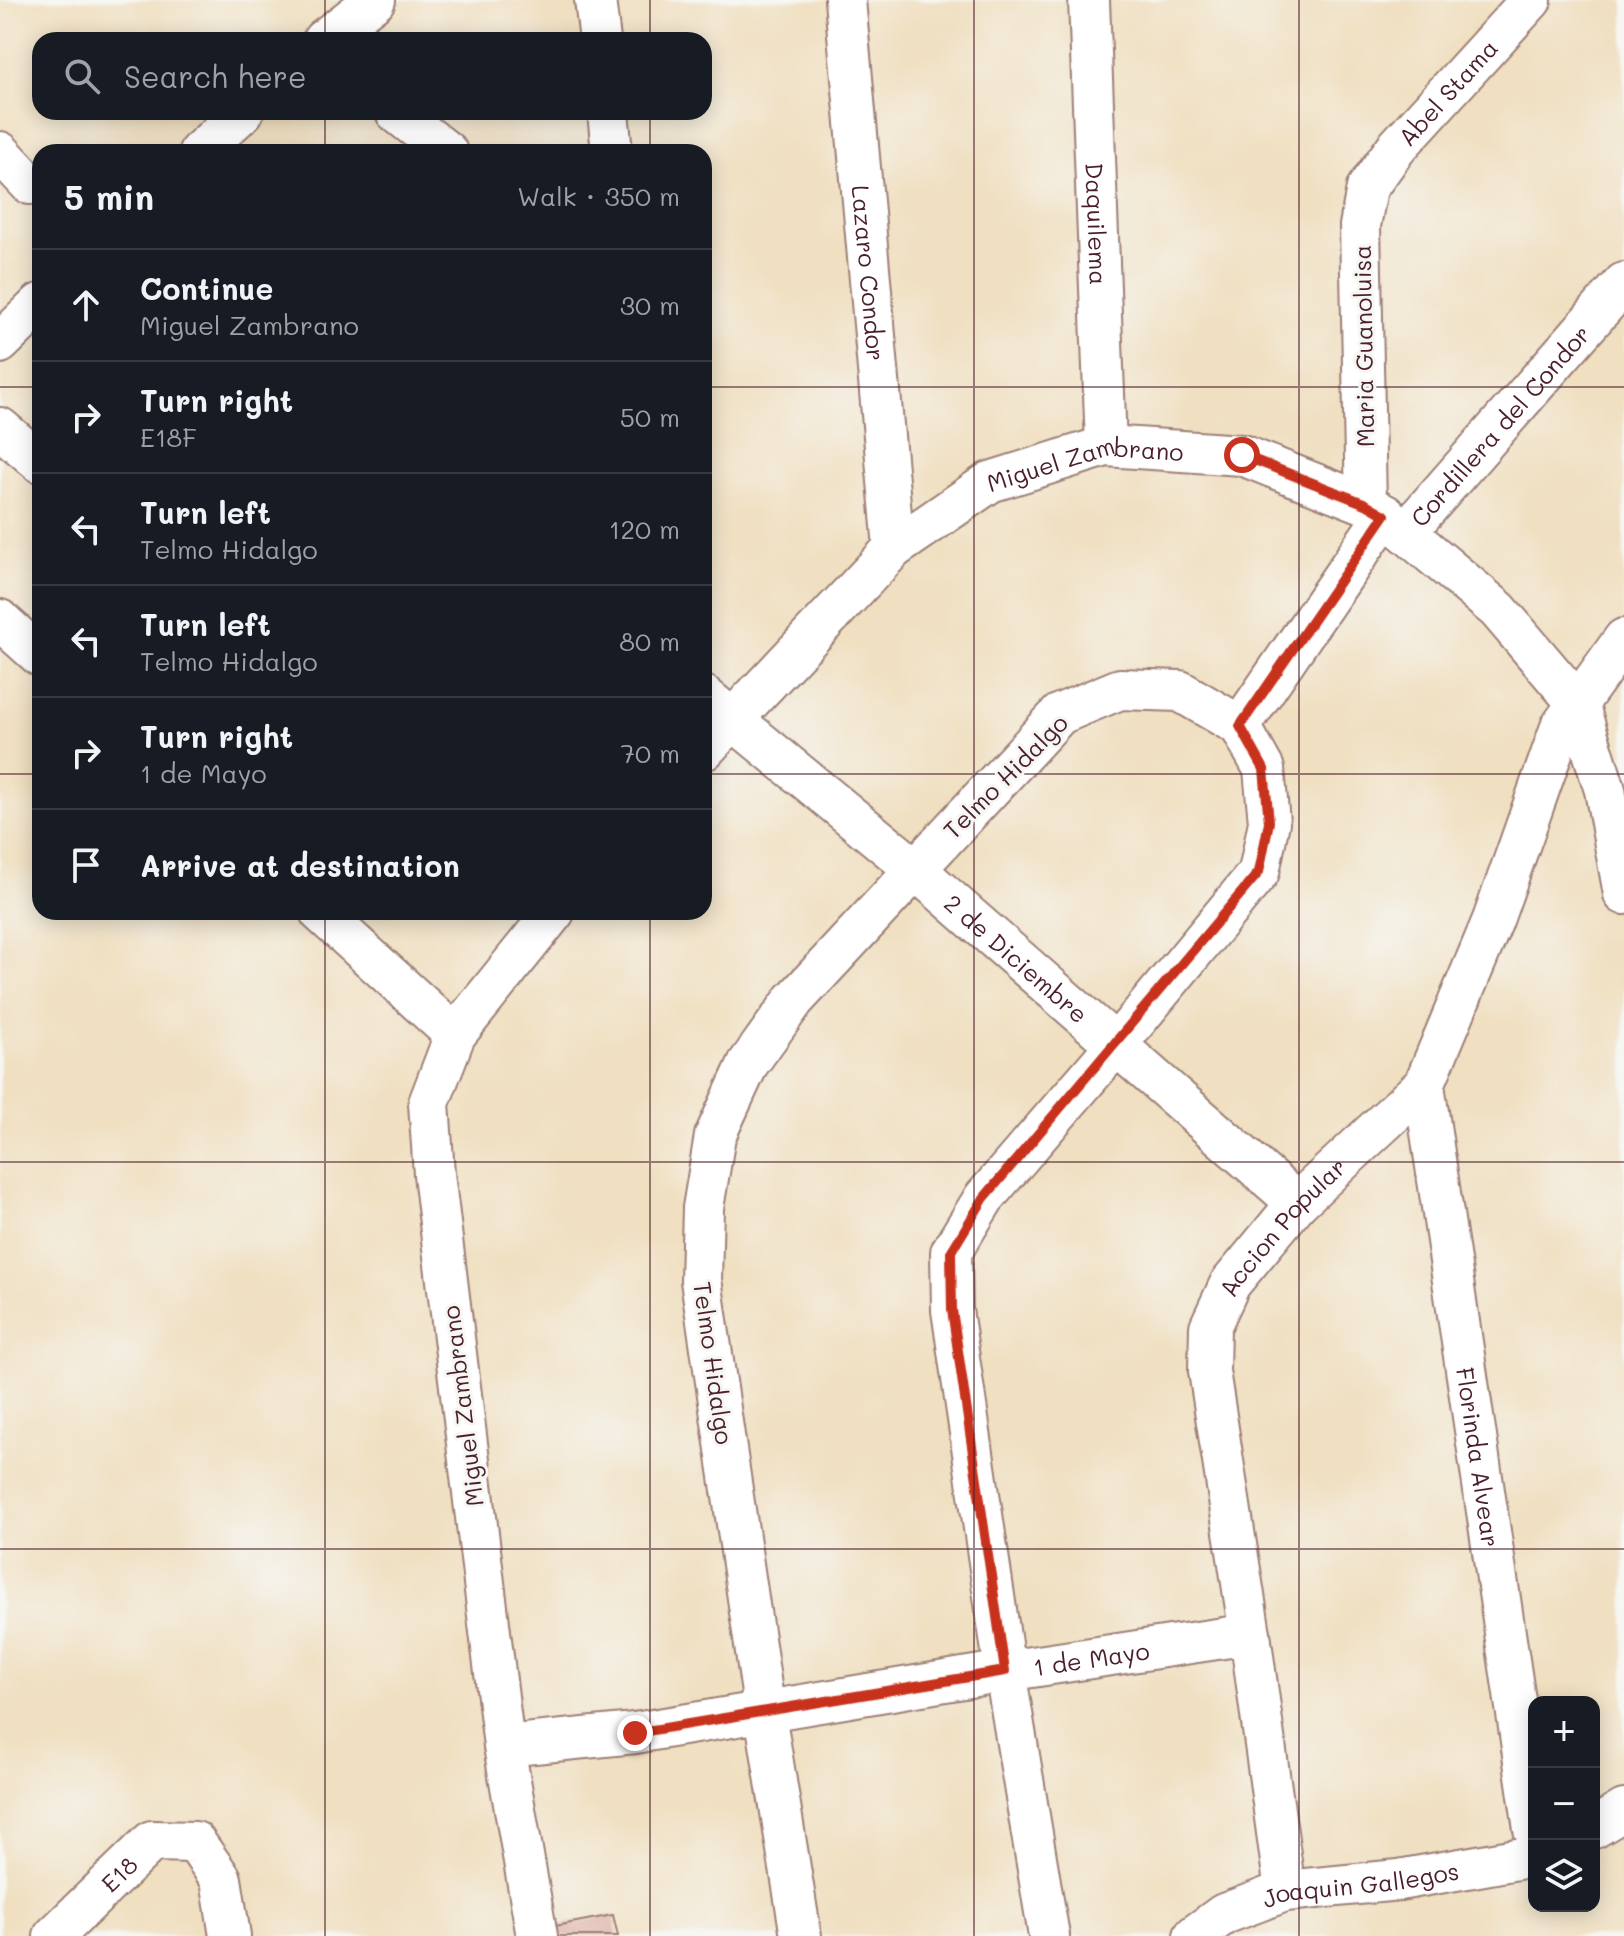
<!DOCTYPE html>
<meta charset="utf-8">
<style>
body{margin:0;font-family:Mali,sans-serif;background:#20242c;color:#f1f3f6}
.controls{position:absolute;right:24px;bottom:24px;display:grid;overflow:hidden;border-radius:16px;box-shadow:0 4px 20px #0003}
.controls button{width:72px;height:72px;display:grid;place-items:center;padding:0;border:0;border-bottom:2px solid #363941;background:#171b24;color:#f1f3f6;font:40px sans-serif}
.stop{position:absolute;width:24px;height:24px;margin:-18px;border:6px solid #c8321e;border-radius:50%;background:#fff}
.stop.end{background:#c8321e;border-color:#fff;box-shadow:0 2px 8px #0008}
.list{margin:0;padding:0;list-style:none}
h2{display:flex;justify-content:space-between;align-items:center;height:104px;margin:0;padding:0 32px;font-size:34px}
h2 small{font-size:26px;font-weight:400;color:#9ea1a6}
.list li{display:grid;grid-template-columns:52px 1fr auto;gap:24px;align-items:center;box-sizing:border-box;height:112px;padding:0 32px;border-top:2px solid #363941}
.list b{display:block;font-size:30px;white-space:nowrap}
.list p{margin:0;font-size:26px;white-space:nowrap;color:#9ea1a6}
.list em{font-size:26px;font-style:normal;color:#9ea1a6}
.icon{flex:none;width:44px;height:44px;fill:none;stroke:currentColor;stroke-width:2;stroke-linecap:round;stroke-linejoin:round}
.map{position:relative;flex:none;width:1624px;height:1936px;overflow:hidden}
.search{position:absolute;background:#171b24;box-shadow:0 4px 20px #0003;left:32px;top:32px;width:680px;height:88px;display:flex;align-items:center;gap:20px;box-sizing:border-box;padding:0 28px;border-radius:24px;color:#9ea1a6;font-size:30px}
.panel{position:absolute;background:#171b24;box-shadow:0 4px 20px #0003;left:32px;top:144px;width:680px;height:776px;border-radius:24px}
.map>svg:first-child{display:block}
.building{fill:#d7a196}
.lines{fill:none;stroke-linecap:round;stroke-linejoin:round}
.minor-casing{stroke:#9d7f76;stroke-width:44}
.minor{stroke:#fff;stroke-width:40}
.route{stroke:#c8321e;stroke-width:10}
.grid{fill:none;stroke:#4a1f2b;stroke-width:2;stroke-opacity:0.55}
.labels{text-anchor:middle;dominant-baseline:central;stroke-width:6;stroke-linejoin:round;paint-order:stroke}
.street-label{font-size:24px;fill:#4a1f2b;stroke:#f6f6f2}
</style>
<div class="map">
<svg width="1624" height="1936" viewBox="0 0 1624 1936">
<rect width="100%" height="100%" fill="#f6f6f2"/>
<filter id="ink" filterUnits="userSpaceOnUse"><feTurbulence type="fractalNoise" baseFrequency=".0125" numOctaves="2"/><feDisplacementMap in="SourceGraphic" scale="16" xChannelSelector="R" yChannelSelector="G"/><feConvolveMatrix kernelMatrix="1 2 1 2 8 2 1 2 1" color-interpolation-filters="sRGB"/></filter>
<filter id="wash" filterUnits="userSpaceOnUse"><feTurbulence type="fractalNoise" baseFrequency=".006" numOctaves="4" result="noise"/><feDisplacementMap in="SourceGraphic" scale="32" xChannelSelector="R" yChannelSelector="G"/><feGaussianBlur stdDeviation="1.8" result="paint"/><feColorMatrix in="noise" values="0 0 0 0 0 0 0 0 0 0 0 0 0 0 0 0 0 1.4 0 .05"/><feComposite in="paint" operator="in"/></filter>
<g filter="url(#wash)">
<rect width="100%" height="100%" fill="#f0dfc0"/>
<g id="blocks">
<path class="building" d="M613,1915L618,1936H546L545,1928Z"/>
</g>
</g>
<g filter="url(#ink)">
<use href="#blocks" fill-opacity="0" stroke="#9d7f76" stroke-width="2"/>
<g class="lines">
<g class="minor-casing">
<g id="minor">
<path d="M595,0L600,40"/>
<path id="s1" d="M845,0L894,548"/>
<path id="s2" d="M1089,0L1106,446"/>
<path d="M323,40L375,0"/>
<path d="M396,112L447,152"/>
<path d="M608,112L612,152"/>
<path d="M0,152L30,184"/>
<path d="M199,152L243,112"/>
<path d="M0,343L40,304"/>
<path d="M0,428L40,462"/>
<path id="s3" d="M1366,504L1360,226L1367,188L1396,148L1531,0"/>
<path id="s4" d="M1406,532L1624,283"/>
<path d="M0,620L40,656"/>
<path id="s5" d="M704,696L915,869L1297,1203"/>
<path d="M1240,726L1385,515"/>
<path id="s6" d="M704,750L894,548L990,482L1106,446L1242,455L1366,504L1385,515L1498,610L1578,704L1605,790L1624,894"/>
<path d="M320,912L455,1035"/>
<path id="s7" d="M1424,1085L1534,1829"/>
<path id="s8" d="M504,1746L635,1733L1005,1671L1250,1634"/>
<path d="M1594,1828L1624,1810"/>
<path id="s9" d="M1285,1891L1250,1634L1209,1371L1210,1327L1230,1284L1297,1203L1424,1085L1493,920L1561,727L1624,639"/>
<path id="s10" d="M54,1936L152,1841L195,1842L221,1879L230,1936"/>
<path d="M537,1936L504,1746L434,1174L429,1103L455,1035L554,912"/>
<path d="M801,1936L765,1713L701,1280L703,1208L715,1136L748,1064L794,1000L1060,714L1120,689L1180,691L1240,726L1264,769L1269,822L1259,872L1116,1045L984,1198L951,1252L952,1310L1005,1671L1049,1936"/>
<path id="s11" d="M1194,1936L1224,1914L1285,1891L1399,1880L1534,1856"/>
</g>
</g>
<use href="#minor" class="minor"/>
</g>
</g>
<g class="lines" filter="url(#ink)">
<path class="route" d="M635,1733L1005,1671L952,1310L951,1252L984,1198L1259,872L1269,822L1264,769L1240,726L1385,515L1366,504L1242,455"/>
</g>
<path class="grid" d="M325,0V40M650,0V40M974,0V1936M1299,0V1936M325,112V152M650,112V152M0,387H40M704,387H1624M0,774H40M704,774H1624M325,912V1936M650,912V1936M0,1162H1624M0,1549H1624"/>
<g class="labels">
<g class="street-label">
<text stroke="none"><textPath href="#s3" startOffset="442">Abel Stama</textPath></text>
<text stroke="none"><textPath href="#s2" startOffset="224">Daquilema</textPath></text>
<text stroke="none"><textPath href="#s1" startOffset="274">Lazaro Condor</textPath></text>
<text transform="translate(1363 346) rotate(-91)">Maria Guanoluisa</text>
<text stroke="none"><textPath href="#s4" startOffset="142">Cordillera del Condor</textPath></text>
<text stroke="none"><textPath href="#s6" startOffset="492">Miguel Zambrano</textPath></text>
<text transform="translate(1005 776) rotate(-45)">Telmo Hidalgo</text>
<text stroke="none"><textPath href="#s5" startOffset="408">2 de Diciembre</textPath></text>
<text stroke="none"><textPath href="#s9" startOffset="694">Accion Popular</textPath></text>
<text transform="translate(714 1363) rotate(82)">Telmo Hidalgo</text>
<text transform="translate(462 1406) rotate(-97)">Miguel Zambrano</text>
<text stroke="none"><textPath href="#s7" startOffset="376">Florinda Alvear</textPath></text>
<text stroke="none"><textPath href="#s8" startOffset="594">1 de Mayo</textPath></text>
<text stroke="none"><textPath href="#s10" startOffset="90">E18</textPath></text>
<text stroke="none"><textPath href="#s11" startOffset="178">Joaquin Gallegos</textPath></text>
</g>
</g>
</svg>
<div class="controls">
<button>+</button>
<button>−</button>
<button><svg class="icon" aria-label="layers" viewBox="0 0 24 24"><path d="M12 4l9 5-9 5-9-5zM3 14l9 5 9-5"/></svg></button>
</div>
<div class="stop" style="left:1242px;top:455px"></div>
<div class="stop end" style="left:635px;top:1733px"></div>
<div class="search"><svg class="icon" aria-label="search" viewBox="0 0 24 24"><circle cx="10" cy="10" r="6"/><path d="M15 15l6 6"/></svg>Search here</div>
<section class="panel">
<h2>5 min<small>Walk · 350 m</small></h2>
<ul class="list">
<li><svg class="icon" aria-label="ahead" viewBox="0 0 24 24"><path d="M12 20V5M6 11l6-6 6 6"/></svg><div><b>Continue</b><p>Miguel Zambrano</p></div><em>30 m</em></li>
<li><svg class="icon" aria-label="right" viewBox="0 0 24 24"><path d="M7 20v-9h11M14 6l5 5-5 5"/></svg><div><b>Turn right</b><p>E18F</p></div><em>50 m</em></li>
<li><svg class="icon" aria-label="left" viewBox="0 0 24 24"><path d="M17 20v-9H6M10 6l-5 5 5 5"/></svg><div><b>Turn left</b><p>Telmo Hidalgo</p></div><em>120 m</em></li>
<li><svg class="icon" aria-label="left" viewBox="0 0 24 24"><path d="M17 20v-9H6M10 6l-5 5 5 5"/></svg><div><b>Turn left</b><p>Telmo Hidalgo</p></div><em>80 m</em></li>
<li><svg class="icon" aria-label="right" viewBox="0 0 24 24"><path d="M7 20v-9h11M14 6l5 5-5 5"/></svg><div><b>Turn right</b><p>1 de Mayo</p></div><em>70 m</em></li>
<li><svg class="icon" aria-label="arrive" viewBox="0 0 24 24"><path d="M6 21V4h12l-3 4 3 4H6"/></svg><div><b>Arrive at destination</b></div></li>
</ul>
</section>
</div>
